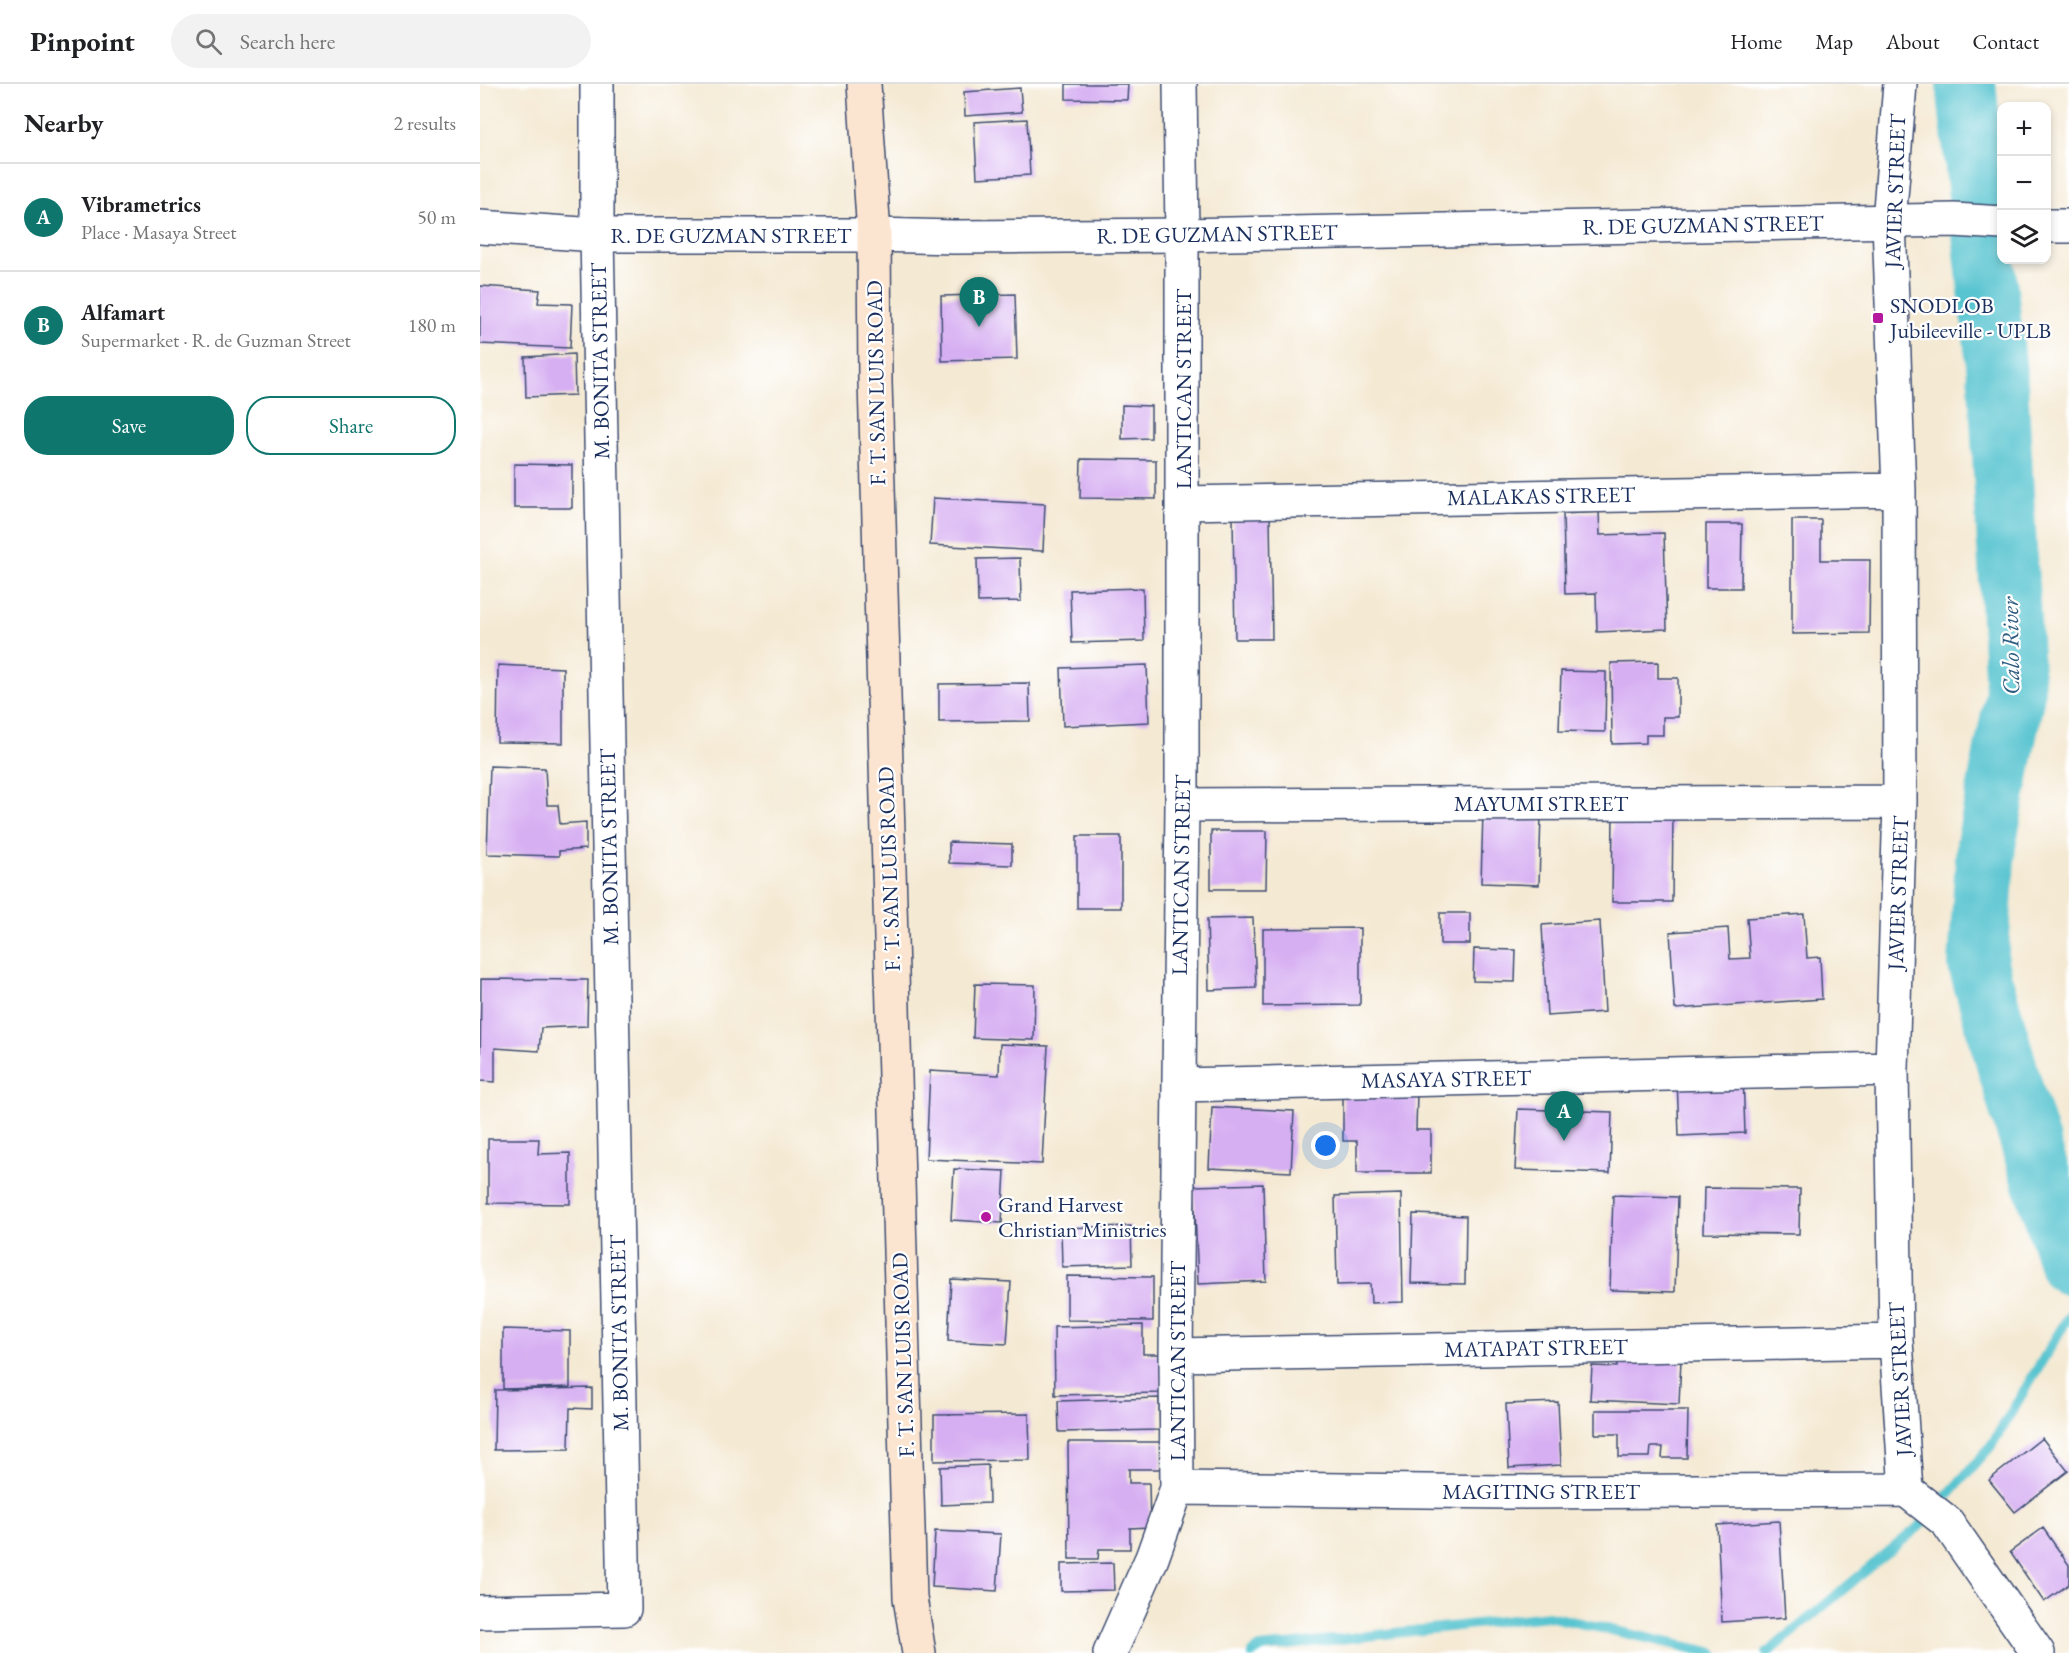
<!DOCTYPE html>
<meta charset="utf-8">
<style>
body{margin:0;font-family:"EB Garamond",serif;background:#f2f2f2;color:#202124}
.controls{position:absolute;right:18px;top:18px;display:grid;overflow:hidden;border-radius:12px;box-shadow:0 3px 9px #0003}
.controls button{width:54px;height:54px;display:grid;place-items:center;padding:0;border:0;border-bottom:2px solid #e0e0e0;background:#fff;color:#202124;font:30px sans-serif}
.you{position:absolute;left:846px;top:1062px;width:21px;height:21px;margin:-15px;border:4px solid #fff;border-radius:50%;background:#1a73e8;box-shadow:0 0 0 9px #1a73e833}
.badge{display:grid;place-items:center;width:39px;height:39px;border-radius:50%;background:#0f766e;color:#fff;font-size:20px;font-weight:700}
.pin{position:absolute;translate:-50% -50px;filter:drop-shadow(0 2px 3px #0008)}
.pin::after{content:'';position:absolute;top:32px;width:21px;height:18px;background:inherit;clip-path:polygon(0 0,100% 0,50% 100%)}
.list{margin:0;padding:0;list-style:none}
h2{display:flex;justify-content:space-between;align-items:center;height:78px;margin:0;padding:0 24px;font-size:26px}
h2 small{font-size:20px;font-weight:400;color:#757577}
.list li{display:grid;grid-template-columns:39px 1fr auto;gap:18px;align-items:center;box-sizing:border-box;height:108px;padding:0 24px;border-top:2px solid #e0e0e0}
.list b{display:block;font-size:22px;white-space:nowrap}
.list p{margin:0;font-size:20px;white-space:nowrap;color:#757577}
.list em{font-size:20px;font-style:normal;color:#757577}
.actions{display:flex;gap:12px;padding:18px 24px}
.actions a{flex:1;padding:14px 0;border:2px solid #0f766e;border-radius:24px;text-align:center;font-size:21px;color:#0f766e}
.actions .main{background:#0f766e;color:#fff}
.icon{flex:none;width:33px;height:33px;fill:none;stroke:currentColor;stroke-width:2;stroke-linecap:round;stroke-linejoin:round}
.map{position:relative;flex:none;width:1589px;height:1569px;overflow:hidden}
header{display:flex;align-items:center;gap:36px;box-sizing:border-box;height:84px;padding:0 30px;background:#fff;border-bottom:2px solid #e0e0e0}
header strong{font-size:28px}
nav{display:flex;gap:33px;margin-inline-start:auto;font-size:21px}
.search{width:420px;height:54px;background:#f2f2f2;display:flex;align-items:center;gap:15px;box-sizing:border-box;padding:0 21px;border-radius:33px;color:#757577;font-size:22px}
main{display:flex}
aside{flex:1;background:#fff}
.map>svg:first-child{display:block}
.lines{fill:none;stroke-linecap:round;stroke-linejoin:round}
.stream{stroke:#58c4d0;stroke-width:10}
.river{stroke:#58c4d0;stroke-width:60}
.building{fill:#d6aef2}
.minor-casing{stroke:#3c4b70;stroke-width:36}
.tertiary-casing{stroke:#3c4b70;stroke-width:36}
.secondary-casing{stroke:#3c4b70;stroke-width:36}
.minor{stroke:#fff;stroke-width:33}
.tertiary{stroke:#fff;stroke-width:33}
.secondary{stroke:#fce5d0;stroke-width:33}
.poi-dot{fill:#b5179e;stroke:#fff;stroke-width:2}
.labels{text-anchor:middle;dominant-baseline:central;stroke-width:4.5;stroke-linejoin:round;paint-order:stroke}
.street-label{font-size:22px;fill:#1b2f5e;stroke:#fff}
.poi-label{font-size:22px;fill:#1b2f5e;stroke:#fff;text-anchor:start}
.water-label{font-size:24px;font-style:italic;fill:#2d5c80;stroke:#fff}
</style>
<header>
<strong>Pinpoint</strong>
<div class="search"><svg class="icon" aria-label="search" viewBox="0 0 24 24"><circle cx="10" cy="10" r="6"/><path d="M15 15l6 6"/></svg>Search here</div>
<nav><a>Home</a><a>Map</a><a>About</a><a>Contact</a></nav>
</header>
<main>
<aside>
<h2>Nearby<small>2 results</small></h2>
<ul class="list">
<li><span class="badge">A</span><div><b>Vibrametrics</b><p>Place · Masaya Street</p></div><em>50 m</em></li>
<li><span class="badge">B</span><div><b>Alfamart</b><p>Supermarket · R. de Guzman Street</p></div><em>180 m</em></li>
</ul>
<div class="actions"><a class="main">Save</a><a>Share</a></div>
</aside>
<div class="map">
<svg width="1589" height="1569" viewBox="0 0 1589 1569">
<rect width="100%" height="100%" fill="#fff"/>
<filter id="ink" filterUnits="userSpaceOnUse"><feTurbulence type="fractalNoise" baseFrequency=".0167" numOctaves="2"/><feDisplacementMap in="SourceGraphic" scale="12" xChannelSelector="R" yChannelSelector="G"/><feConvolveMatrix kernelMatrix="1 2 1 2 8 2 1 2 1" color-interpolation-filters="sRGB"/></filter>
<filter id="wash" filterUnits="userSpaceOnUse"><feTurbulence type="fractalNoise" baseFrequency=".008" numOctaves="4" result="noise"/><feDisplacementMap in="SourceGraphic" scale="24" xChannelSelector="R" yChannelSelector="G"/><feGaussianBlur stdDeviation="1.35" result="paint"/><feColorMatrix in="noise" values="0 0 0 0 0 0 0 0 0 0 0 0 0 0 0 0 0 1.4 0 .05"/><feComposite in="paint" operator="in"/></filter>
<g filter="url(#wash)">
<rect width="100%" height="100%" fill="#f4e9d3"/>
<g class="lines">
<path class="stream" d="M1466,1413L1511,1362L1589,1232
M772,1569L780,1564L1068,1532L1234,1569
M1287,1569L1448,1435"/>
<path class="river" d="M1486,0L1518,299L1535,609L1506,761L1498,881L1539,1024L1589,1181"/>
</g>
<g id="blocks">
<path class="building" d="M586,0H648L647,16L586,15Z
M540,4L542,28L485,32L484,8Z
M547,35L550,91L497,94L494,38Z
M0,202L60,206L58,219L92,220L90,264L0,260Z
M535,210L537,275L462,277L461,212Z
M94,270L95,311L46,313L45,273Z
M642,321L671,322V354L642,355Z
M601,375L676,376V415L600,414Z
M34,380L92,381V424H34Z
M453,414L565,420L563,467L450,461Z
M1119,428L1120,451L1184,449L1187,545L1117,548L1116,509L1085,510L1083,430Z
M790,433L792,555H755L753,434Z
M1312,436H1341V476H1390L1389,549L1312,550Z
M1226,440H1262L1261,504H1226Z
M540,474L541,517L498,518L497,475Z
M663,504L664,557L592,559L590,506Z
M1178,578V594H1198V633H1183V651H1166V659L1132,660L1131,579Z
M18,581L83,584V659L17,658Z
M667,581L669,638L583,642L581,584Z
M1081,587L1126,588L1125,648L1079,647Z
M549,599L550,637L459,638V600Z
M10,682L65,684L67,721H78L80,740L106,738V765L79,767V772L7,770Z
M1003,727L1061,729L1059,801L1001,799Z
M1133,729L1193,730L1192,818H1132Z
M731,747H787L786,805H731Z
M597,752H641V824H597Z
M469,758L532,760V781L469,779Z
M960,829H990V860H960Z
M1324,830L1327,874L1340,873L1342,915L1195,925L1190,848L1248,844L1250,875L1270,874L1267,834Z
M773,834L776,904L729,906L727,835Z
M1120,837L1125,928L1067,932L1062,841Z
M880,844V921L783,922V845Z
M994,865L1036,866L1035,898L993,897Z
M1,895L108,896L107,942L61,944L59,967L15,964V998L0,997Z
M495,900L555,901L554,956L493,954Z
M520,960L568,962L562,1080L446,1075L450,987L519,991Z
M1263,990L1265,1049L1199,1052L1197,993Z
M863,1009H937L936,1046H951V1089H877V1057H863Z
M732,1023L814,1027L811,1088L729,1084Z
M1038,1025L1132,1028L1130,1089L1035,1086Z
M8,1055H59L58,1070L90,1069V1120L8,1119Z
M474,1085L525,1087L522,1139L471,1136Z
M783,1100L786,1197L718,1200L714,1102Z
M1224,1104L1320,1105L1319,1150L1223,1149Z
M921,1110L923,1218L891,1219L890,1200L857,1201L855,1112Z
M1133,1111L1198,1113L1195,1208L1130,1206Z
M933,1130L986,1132L985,1200L931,1199Z
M651,1142L652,1181L582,1183L581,1144Z
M587,1192L673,1193V1237L587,1236Z
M471,1195L531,1198L527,1260L468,1257Z
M663,1241V1270H681L682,1309L575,1311L574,1243Z
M23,1245L90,1247V1303L23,1305Z
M1138,1272L1201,1275L1199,1320L1110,1316L1112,1282L1137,1283Z
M112,1304V1325L90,1324L89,1365L14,1366L15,1306Z
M679,1314L680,1346L579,1348L578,1317Z
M1078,1318L1081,1381L1029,1384L1026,1320Z
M1115,1326H1208L1207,1374H1182L1183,1363H1171L1170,1373H1139V1350H1115Z
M549,1330L550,1376L454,1377V1331Z
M1562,1354L1588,1387L1535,1428L1509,1396Z
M588,1358H681V1385H649V1399H669L670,1443L650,1444V1465H619L618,1475H589Z
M508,1381L509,1419L461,1421L460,1383Z
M1299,1437L1305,1534L1242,1538L1237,1441Z
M1563,1444L1589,1481V1500L1564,1518L1530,1468Z
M455,1447L521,1450L517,1507L452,1503Z
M633,1479L634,1506L581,1507V1480Z"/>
</g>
</g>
<g filter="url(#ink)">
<use href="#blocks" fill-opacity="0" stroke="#3c4b70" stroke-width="1.5"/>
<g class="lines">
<g class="minor-casing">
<path id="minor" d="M1420,0L1409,138L1419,406L1420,718L1412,985L1416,1257L1426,1406L1467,1438L1558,1569
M0,143L117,151H394
M703,419L1419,406
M702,721L1420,718
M699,1001L1412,985
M696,1271L1416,1257
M697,1404L1027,1408L1426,1406
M0,1528L144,1525L117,151V0
M630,1569L672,1474L697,1404L696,1271L702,721V151L700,0"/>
</g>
<g class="tertiary-casing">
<path id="tertiary" d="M1566,142H1589
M394,151L474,153L702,151L1474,136L1522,139"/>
</g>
<g class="secondary-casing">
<path id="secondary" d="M384,0L394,151L395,298L430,1514L439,1569"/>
</g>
<use href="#minor" class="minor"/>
<use href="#tertiary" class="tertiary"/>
<use href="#secondary" class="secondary"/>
</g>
</g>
<g class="poi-dot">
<rect x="1392" y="228" width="12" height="12" rx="3"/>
<circle cx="506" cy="1133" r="6"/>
</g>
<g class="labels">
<g class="street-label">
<text transform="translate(1415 107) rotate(-88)">JAVIER STREET</text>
<text transform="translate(1223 141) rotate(-1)">R. DE GUZMAN STREET</text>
<text transform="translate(737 150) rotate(-1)">R. DE GUZMAN STREET</text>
<text x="251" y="151">R. DE GUZMAN STREET</text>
<text transform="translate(120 277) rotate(-91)">M. BONITA STREET</text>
<text transform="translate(396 299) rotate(-91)">F. T. SAN LUIS ROAD</text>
<text transform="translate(703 305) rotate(-90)">LANTICAN STREET</text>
<text transform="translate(1061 412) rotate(-1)">MALAKAS STREET</text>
<text x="1061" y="719">MAYUMI STREET</text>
<text transform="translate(129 763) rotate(-91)">M. BONITA STREET</text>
<text transform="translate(409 785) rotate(-92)">F. T. SAN LUIS ROAD</text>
<text transform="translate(701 791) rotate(-89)">LANTICAN STREET</text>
<text transform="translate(1418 809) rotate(-88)">JAVIER STREET</text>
<text transform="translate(966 995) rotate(-1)">MASAYA STREET</text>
<text transform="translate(139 1249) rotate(-91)">M. BONITA STREET</text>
<text transform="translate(1056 1264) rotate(-1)">MATAPAT STREET</text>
<text transform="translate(423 1271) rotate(-92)">F. T. SAN LUIS ROAD</text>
<text transform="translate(697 1277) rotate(-90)">LANTICAN STREET</text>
<text transform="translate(1420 1295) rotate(-93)">JAVIER STREET</text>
<text x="1061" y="1407">MAGITING STREET</text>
</g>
<g class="poi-label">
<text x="1410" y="221">SNODLOB<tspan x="1410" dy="25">Jubileeville - UPLB</tspan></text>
<text x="518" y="1120">Grand Harvest<tspan x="518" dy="25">Christian Ministries</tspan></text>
</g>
<g class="water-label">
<text transform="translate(1530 562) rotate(-91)">Calo River</text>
</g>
</g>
</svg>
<div class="controls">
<button>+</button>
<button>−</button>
<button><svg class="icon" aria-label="layers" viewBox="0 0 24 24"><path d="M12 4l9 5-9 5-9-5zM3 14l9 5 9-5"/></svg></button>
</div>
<div class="you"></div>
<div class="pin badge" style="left:1084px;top:1057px">A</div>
<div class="pin badge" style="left:499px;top:243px">B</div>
</div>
</main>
